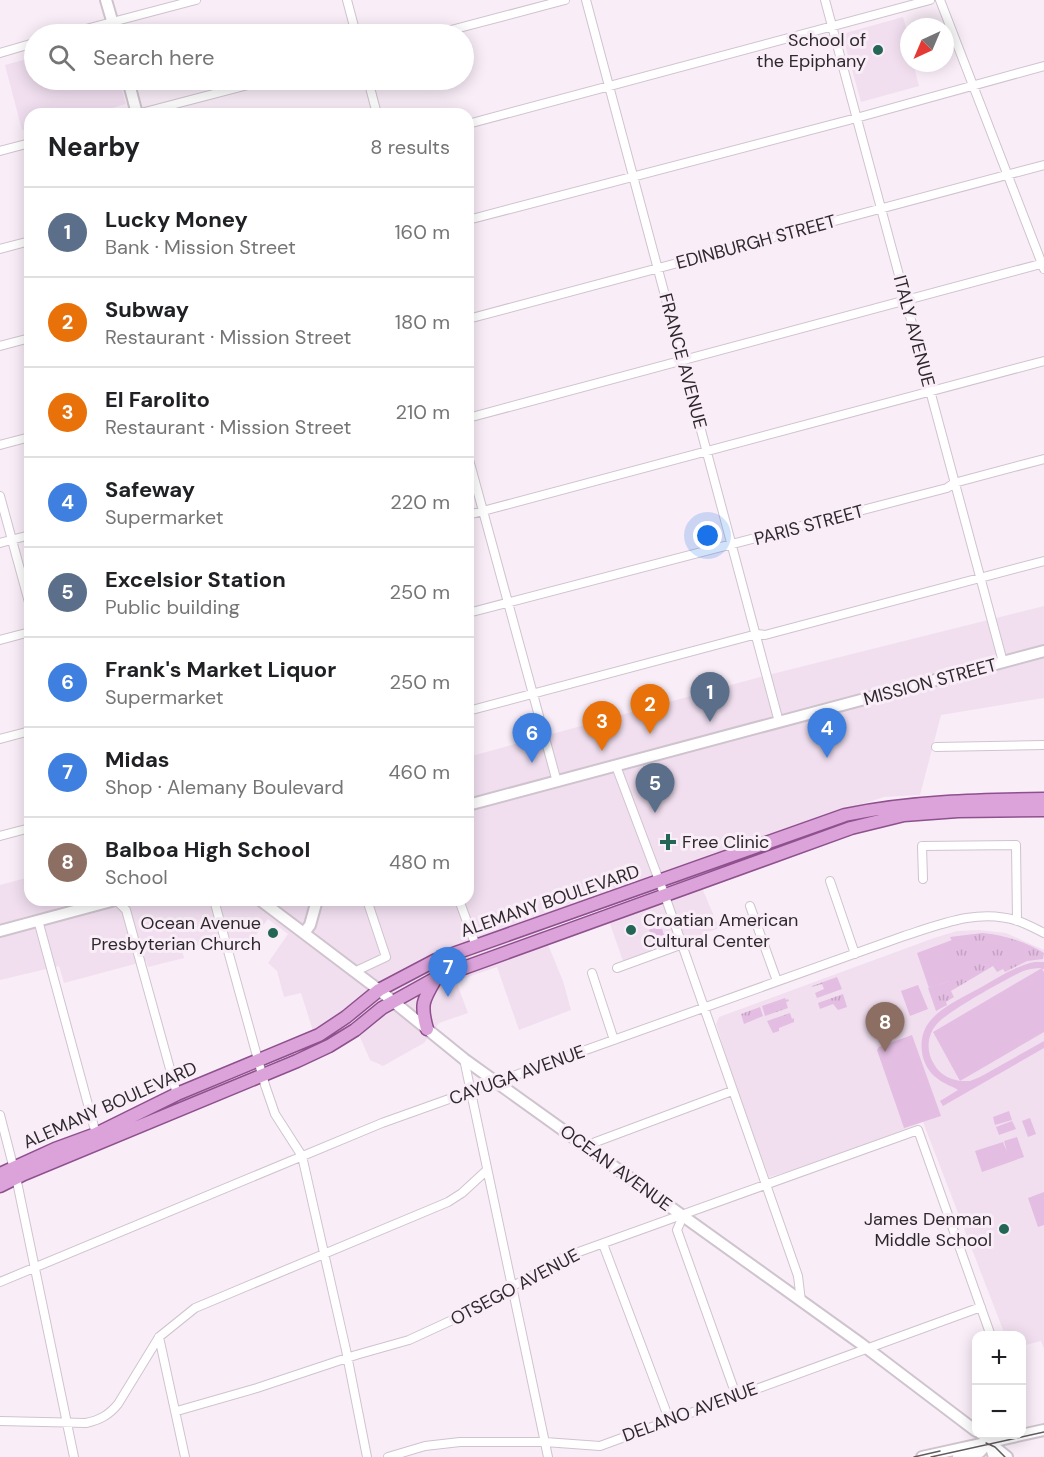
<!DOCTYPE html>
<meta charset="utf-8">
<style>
body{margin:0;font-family:"DM Sans",sans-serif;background:#f6f6f6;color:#202124}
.controls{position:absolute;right:18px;bottom:18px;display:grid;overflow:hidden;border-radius:12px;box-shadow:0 3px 15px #0003}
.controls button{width:54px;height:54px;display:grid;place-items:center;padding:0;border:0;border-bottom:2px solid #e0e0e0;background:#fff;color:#202124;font:30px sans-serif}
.compass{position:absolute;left:900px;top:18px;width:54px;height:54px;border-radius:50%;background:#fff;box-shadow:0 3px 15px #0003;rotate:224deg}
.you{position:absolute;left:708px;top:536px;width:21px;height:21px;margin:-15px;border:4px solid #fff;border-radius:50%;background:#1a73e8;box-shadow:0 0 0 9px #1a73e833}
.badge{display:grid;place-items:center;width:39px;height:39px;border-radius:50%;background:#0b8043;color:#fff;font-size:20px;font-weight:700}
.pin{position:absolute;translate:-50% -50px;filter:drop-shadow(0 2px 3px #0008)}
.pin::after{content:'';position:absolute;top:32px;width:21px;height:18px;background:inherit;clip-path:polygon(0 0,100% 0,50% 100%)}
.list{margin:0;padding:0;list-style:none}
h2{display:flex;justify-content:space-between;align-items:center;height:78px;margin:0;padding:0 24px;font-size:26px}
h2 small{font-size:20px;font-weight:400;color:#757577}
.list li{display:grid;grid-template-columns:39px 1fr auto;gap:18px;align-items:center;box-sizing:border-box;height:90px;padding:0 24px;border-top:2px solid #e0e0e0}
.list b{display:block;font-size:22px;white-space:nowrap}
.list p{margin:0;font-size:20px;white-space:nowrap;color:#757577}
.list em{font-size:20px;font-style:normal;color:#757577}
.icon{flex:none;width:33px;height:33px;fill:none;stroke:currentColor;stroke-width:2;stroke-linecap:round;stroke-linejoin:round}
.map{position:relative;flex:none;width:1044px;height:1457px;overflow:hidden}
.search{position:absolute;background:#fff;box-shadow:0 3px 15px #0003;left:24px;top:24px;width:450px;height:66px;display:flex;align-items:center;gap:15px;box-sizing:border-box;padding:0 21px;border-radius:33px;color:#757577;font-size:22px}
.panel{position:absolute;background:#fff;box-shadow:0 3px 15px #0003;left:24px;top:108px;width:450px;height:798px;border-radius:18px}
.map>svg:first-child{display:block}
.built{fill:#f1dff0}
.grass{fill:url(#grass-tufts)}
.pitch{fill:#e3bde2;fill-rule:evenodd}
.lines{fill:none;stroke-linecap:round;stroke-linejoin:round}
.street-casing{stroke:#cfc4ce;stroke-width:10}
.secondary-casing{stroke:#cfc4ce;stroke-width:14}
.primary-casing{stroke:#8f508e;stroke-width:15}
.street{stroke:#fff;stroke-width:8}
.secondary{stroke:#fff;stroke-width:10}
.primary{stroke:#dba3da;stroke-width:12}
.tram{stroke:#615a60;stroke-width:1.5}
.poi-dot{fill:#246656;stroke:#f9edf8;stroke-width:2}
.labels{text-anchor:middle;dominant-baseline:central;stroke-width:6;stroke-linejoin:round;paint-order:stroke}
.poi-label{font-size:18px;fill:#2e292d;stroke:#f9edf8;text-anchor:end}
.street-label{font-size:18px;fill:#2e292d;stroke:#f9edf8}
</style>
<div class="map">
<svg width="1044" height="1457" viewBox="0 0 1044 1457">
<defs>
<pattern id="grass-tufts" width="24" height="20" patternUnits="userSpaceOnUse" patternTransform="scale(1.5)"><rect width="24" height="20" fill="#e3bde2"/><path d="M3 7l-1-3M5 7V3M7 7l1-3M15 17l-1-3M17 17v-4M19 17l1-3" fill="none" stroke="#c3a2c2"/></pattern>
</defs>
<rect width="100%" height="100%" fill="#f9edf8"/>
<path class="built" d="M903,17L909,38V63H913L919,86L861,102L842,34Z
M34,57V80H119L126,104L91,114H30V128L22,130L5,65Z
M1044,606V698L941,715L920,795L884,797L801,824L692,864L719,928L624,964L600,895L537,918L563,981L571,1010L519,1030L497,967L456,981L468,1013L439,1023L424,1043L383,1066L370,1060L360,1037L343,1011L313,1031L301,993L284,997L277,971L268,963L288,934L268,919L252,940L233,945L230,937L182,950L184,958L148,967L146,961L64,983L59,966L0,980V885L30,877V900H468V757L760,677Z
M979,930L1006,933L1044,950V1349L1041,1341L1022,1346V1336L1005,1335L923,1122L818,1163L769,1177L739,1096L716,1024L719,1017L934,938L957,931Z"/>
<path class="grass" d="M652,928L662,929L667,945L660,947L655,934L651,935L649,930Z
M982,933C1004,935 1024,941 1044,953L1043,959L1027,961L1005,972L1003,969L997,972L993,966L951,991L954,997L946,1002L947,1005L936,1011L928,988L950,981L952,941L950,937Z
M837,977L842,989L817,998L815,993L824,989L822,984L812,987V986Z
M843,994L847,1007L838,1010L833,1004L820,1009L818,1003Z
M785,998L786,1000L788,999L789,1001L786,1002L788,1008L765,1016L762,1006Z
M760,1007L763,1016L744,1024L741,1014Z
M790,1013L792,1019L794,1018V1022L779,1028V1031L773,1033L767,1021Z"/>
<path class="pitch" d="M952,940L958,958V971L950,981L929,988L917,953Z
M1035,962H1044V969H1042L1044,972V1032L960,1081H970L980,1077L1044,1041V1048L943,1106L940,1101L958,1090C952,1086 944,1084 938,1079C929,1073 923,1062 922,1052C917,1017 951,1004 976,990C995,980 1014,966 1035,962ZM1042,968L933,1032L960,1081C949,1079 939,1074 934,1064C926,1052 927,1036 936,1025C944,1013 1008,978 1023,971C1029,969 1035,968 1042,968Z
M918,985L928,1009L910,1016L901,991Z
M912,1035L941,1116L904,1128L877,1050L879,1047Z
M1009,1111L1012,1120L995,1125L993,1117Z
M1030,1118L1036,1134L1028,1137L1022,1121Z
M1012,1121L1016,1129L999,1135L996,1127Z
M1017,1137L1024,1157L982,1172L975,1151L1003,1142L1007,1152L1004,1141Z
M1044,1192V1225L1038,1227L1028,1198Z"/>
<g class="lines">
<g class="street-casing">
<path id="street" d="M347,0L356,34
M586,0L779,722
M825,0L1003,662
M940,0L1044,269
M67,34L196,0
M436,34L565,0
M0,53L34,43
M368,80L377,114
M137,114L267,80
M468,124L930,0
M0,151L30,143
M468,220L849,120L1044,66
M0,249L30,241
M468,319L1044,165
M0,346L30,338
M468,418L1044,263
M0,445L30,437
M468,456L557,782
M0,496L30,606
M468,515L1044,361
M0,543L30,535
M468,613L947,488L954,483L1044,459
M0,640L30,632
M468,711L757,634L765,635L1044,561
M0,739L30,731
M936,747L1044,745
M616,766L665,896L798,1276L801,1301
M0,836L30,828
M923,879L922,846L1016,845L1017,921
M830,881L855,954
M116,900L126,910L177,1094
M214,900L265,1085L275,1114L302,1156L346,1350L367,1457
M459,900L476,946
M750,906L777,981
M38,920L96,1134
M617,968L680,945
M356,971L386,957L367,900
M592,973L614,1040
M464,1059L548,1457
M0,1115L16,1177L74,1457
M585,1146L732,1091
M683,1216L677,1230L736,1395
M603,1244L669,1419
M0,1282L382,1123L904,936C941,924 980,908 1018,921C1027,924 1036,929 1044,933
M159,1337L185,1457
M177,1411L257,1388L356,1355L409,1340L461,1316L562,1258L918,1130L991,1336
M0,1421L86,1423C100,1420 109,1415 118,1404L159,1337L195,1308L448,1202L462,1193L487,1170
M388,1457L425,1446L460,1442H545L600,1446L981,1307"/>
</g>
<g class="secondary-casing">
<path id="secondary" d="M106,0L116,34
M128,80L137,114
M468,805L1044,651
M260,900L379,990L464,1059L860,1343L976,1431
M0,931L115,900
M304,933L310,925L317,900
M986,1440L1007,1457
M989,1442L994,1457
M922,1457L1044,1430
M958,1457L980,1452L989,1442"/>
</g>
<g class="primary-casing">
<path id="primary" d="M427,1029C420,1004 423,1000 436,978
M0,1174L55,1149L96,1134L177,1094L319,1035L346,1017L379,990L436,960L845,815C911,801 977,800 1044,799
M0,1186L24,1174L297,1061L329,1046L355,1030L382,1008L436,978L851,828L904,815L958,811L1044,810"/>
</g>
<use href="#street" class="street"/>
<use href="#secondary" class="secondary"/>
<use href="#primary" class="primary"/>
<path class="tram" d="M986,1443L995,1447L1005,1457
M914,1457L940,1451
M931,1457L1044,1432"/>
</g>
<g class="poi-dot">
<circle cx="878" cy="50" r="6"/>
<path d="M665 833h6v6h6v6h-6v6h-6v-6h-6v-6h6z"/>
<circle cx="631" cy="930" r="6"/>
<circle cx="273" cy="933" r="6"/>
<circle cx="1004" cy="1229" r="6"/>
</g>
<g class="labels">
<g class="poi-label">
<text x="866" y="40">School of<tspan x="866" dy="21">the Epiphany</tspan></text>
<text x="682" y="842" text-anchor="start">Free Clinic</text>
<text x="643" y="920" text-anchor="start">Croatian American<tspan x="643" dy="21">Cultural Center</tspan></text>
<text x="261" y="923">Ocean Avenue<tspan x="261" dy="21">Presbyterian Church</tspan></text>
<text x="992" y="1219">James Denman<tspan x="992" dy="21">Middle School</tspan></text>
</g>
<g class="street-label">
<text transform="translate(756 242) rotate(-15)">EDINBURGH STREET</text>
<text transform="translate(914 331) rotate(75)">ITALY AVENUE</text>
<text transform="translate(683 361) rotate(75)">FRANCE AVENUE</text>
<text transform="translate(809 525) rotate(-15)">PARIS STREET</text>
<text transform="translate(930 682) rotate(-15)">MISSION STREET</text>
<text transform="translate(550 901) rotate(-19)">ALEMANY BOULEVARD</text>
<text transform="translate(517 1075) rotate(-20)">CAYUGA AVENUE</text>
<text transform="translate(110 1105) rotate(-24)">ALEMANY BOULEVARD</text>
<text transform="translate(616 1168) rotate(36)">OCEAN AVENUE</text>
<text transform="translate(515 1287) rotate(-28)">OTSEGO AVENUE</text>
<text transform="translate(690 1412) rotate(-20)">DELANO AVENUE</text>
</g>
</g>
</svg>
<div class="controls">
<button>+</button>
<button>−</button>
</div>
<svg class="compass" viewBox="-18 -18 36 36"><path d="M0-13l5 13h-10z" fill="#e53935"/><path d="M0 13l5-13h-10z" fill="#757577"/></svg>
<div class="you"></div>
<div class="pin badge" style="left:710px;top:722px;background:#5c6f8a">1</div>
<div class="pin badge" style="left:650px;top:734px;background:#e8710a">2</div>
<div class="pin badge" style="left:602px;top:751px;background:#e8710a">3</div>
<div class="pin badge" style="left:827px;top:758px;background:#3f7fe0">4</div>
<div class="pin badge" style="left:655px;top:813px;background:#5c6f8a">5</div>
<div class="pin badge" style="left:532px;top:763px;background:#3f7fe0">6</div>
<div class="pin badge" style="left:448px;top:997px;background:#3f7fe0">7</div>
<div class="pin badge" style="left:885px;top:1052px;background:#8d6e63">8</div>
<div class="search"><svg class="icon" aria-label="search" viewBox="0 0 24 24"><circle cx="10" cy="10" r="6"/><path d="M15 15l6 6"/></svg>Search here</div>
<section class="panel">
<h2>Nearby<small>8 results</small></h2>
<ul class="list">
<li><span class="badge" style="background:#5c6f8a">1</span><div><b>Lucky Money</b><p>Bank · Mission Street</p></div><em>160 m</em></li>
<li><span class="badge" style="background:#e8710a">2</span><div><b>Subway</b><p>Restaurant · Mission Street</p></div><em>180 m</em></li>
<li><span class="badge" style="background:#e8710a">3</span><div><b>El Farolito</b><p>Restaurant · Mission Street</p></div><em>210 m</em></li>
<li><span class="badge" style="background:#3f7fe0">4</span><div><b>Safeway</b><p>Supermarket</p></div><em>220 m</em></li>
<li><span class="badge" style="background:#5c6f8a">5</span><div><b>Excelsior Station</b><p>Public building</p></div><em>250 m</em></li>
<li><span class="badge" style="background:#3f7fe0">6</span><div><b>Frank's Market Liquor</b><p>Supermarket</p></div><em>250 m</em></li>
<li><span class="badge" style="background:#3f7fe0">7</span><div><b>Midas</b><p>Shop · Alemany Boulevard</p></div><em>460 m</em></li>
<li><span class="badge" style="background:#8d6e63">8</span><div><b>Balboa High School</b><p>School</p></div><em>480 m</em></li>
</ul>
</section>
</div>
